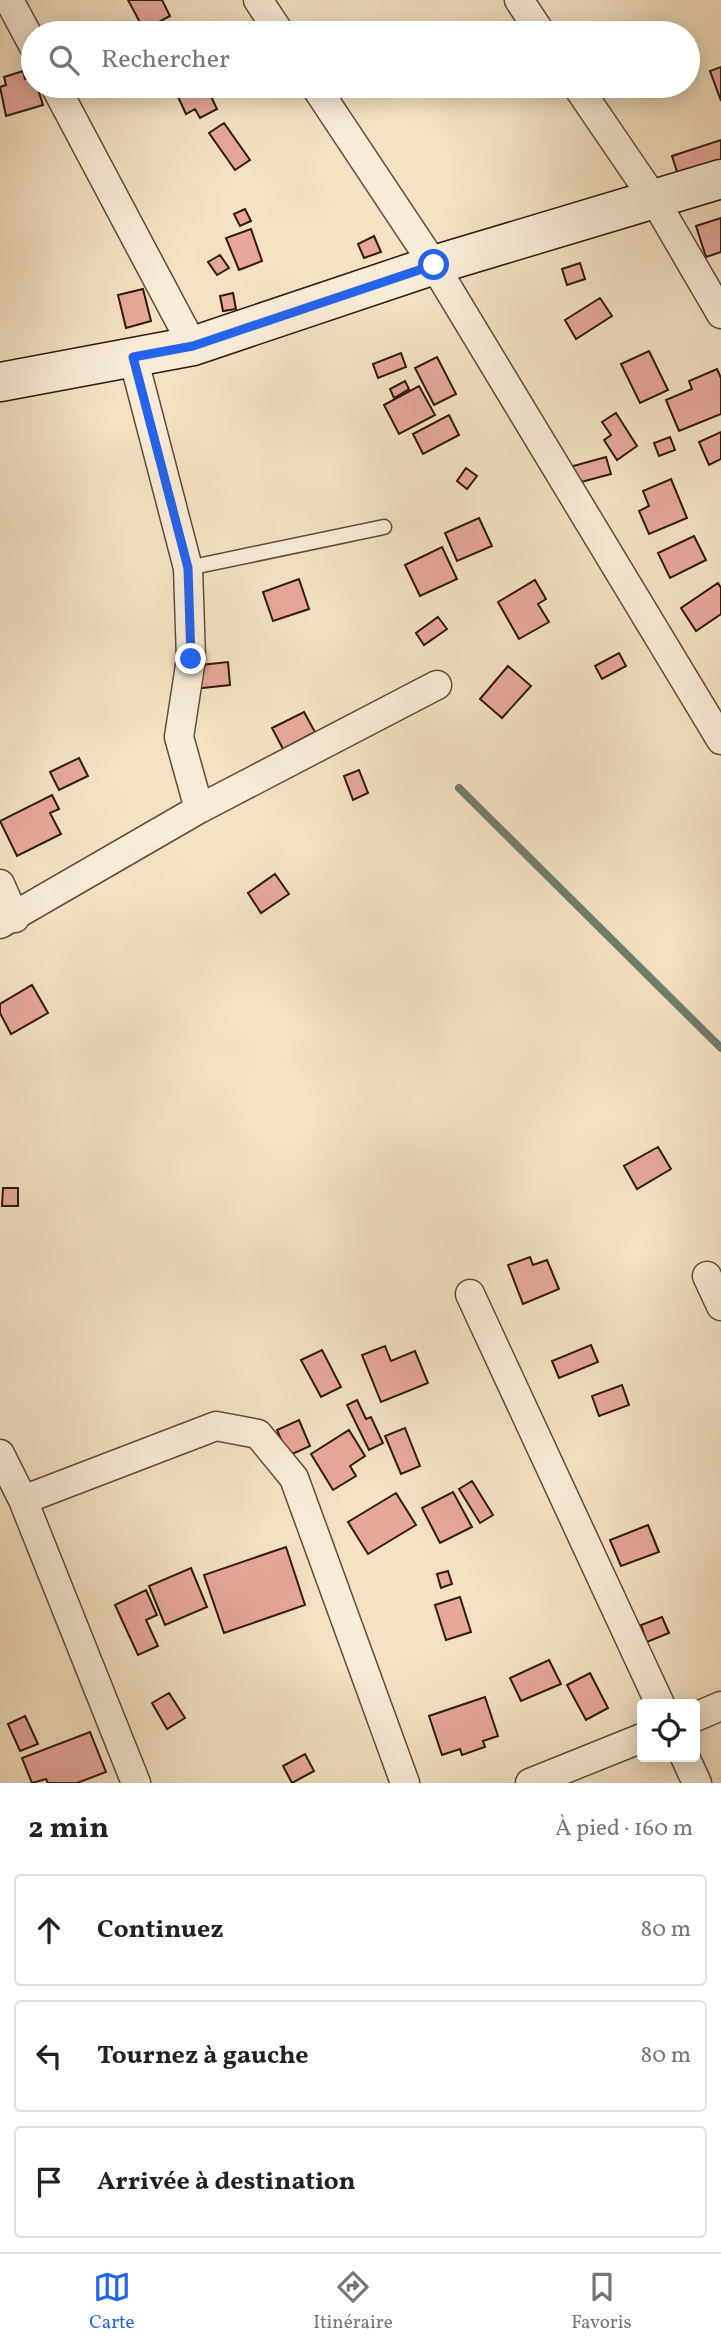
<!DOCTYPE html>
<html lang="fr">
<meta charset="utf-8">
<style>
body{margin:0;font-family:Vollkorn,serif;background:#f6f6f6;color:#222}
.controls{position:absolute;right:21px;bottom:21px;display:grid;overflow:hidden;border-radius:7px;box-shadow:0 4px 18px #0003}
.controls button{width:63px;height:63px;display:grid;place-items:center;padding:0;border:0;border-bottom:2px solid #e0e0e0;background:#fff;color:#222;font:35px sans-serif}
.stop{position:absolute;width:21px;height:21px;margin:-16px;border:5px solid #2563eb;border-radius:50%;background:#fff}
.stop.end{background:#2563eb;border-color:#fff;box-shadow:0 2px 7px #0008}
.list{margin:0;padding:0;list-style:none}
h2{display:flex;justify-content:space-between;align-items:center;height:91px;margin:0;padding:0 28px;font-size:30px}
h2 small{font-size:23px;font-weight:400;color:#767676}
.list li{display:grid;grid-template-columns:46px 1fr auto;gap:21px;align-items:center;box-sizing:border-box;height:112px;margin:0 14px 14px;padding:0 14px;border:2px solid #e0e0e0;border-radius:7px}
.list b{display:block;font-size:26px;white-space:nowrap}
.list em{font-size:23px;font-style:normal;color:#767676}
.icon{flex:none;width:38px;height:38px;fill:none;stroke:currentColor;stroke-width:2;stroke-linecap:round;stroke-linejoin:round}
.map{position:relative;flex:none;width:721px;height:1783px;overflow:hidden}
.search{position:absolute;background:#fff;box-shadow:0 4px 18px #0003;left:21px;right:21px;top:21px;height:77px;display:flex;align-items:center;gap:18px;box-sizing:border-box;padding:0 24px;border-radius:38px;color:#767676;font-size:26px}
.sheet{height:469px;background:#fff}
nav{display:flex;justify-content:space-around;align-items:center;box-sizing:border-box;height:98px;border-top:2px solid #e0e0e0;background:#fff;font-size:19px;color:#767676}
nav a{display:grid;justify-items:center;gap:4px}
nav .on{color:#2563eb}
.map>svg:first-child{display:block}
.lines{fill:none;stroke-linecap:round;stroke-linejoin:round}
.stream{stroke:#717d6d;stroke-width:8}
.building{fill:#e7a89a;stroke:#2f1a0b;stroke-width:2}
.lane-casing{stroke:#604c39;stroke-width:17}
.street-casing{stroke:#604c39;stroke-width:31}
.secondary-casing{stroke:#2f1a0b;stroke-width:41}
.lane{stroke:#f8ecd7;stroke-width:14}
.street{stroke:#f8ecd7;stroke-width:28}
.secondary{stroke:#f8ecd7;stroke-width:38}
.route{stroke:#2563eb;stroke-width:9}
</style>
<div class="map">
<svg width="721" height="1783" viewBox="0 0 721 1783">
<rect width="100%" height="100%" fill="#f4e2c2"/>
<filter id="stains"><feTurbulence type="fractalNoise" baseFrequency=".00286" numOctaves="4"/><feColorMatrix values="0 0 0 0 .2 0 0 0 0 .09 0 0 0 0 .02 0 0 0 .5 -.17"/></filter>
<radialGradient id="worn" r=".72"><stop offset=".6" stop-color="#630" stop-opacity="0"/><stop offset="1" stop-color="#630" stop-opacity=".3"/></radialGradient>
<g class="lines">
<path class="stream" d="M459,788L721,1048"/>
</g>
<path class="building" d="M128,0H162L170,16L144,30Z
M170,25L174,32L183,27L186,33H154Z
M721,67V101L710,71Z
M23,71L25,79L33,76V86H37L43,105L6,116L0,87L6,85L4,77Z
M173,86H206L217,109L200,118L195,109L186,114Z
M224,123L250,160L235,170L209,133Z
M721,140V160L678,175L672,156Z
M245,209L251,221L240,226L234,214Z
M721,218V252L706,257L696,226Z
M251,229L262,261L239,270L226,238Z
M374,236L381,252L364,258L358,244Z
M220,255L229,268L217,275L208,262Z
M580,263L585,279L567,285L562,269Z
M143,289L151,321L126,328L118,295Z
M233,293L236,309L223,311L220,296Z
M600,298L612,316L576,339L565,320Z
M649,351L668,390L640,403L621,364Z
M401,353L406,367L378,378L373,364Z
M437,357L456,394L434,405L415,368Z
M717,369L721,378V414L679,431L666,400L692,389L689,381Z
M405,381L409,389L394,398L390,389Z
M419,386L435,415L399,434L384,405Z
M616,413L637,446L617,460L604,440L611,435L602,422Z
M449,415L459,435L423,454L413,434Z
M721,432V459L709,465L699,442Z
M670,437L675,450L659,456L654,443Z
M606,457L611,474L570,485L566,468Z
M466,468L477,476L467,489L457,481Z
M671,479L687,518L649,534L639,511L649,506L643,491Z
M479,518L492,546L457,561L445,533Z
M694,536L706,560L670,578L658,553Z
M442,547L457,579L420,596L405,565Z
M299,579L309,609L273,621L263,592Z
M535,580L546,599L538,604L549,622L519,639L498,602Z
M718,583L721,588V614L696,631L681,608Z
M438,617L447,629L424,645L416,633Z
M619,653L626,666L602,679L595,666Z
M228,662L230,685L184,690L182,667Z
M508,666L531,686L502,718L480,699Z
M304,712L315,732L283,749L272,728Z
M79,758L88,776L59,790L50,772Z
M359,770L368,793L353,800L344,776Z
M52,795L59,809L50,813L61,834L17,856L0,821Z
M275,874L289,894L261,913L248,893Z
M32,985L48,1013L11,1034L0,1013V1004Z
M658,1147L671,1169L637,1189L624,1166Z
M3,1188H18V1206H2Z
M530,1257L533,1265L547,1260L559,1289L523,1304L508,1265Z
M591,1345L598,1362L559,1378L552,1361Z
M385,1346L391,1361L415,1351L428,1383L381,1402L362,1355Z
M322,1350L341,1387L321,1397L301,1360Z
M622,1385L629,1405L599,1416L592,1396Z
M357,1400L366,1419L371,1417L383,1443L369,1450L347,1405Z
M299,1420L310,1446L288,1456L277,1430Z
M405,1428L420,1466L401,1474L385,1436Z
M349,1430L365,1456L350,1466L356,1476L333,1490L311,1454Z
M472,1481L493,1515L480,1523L459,1489Z
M453,1492L472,1527L440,1543L422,1508Z
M396,1493L416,1525L368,1554L348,1522Z
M648,1525L659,1552L621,1566L610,1540Z
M286,1547L305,1605L224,1633L204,1575Z
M191,1568L207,1607L165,1625L149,1586Z
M448,1571L452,1584L441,1588L437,1574Z
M146,1590L157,1615L146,1620L158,1646L138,1655L115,1605Z
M460,1597L471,1632L446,1640L435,1605Z
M662,1617L669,1633L647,1642L641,1625Z
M549,1660L561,1684L521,1701L510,1678Z
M590,1673L608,1708L586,1720L567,1685Z
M169,1693L185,1718L167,1729L152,1703Z
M485,1697L498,1736L483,1741L485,1747L462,1755L460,1749L442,1755L429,1716Z
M25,1716L38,1744L20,1751L8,1724Z
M90,1732L106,1772L77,1783H48L46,1779L32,1783L22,1758Z
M305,1754L314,1771L292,1783L283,1766Z"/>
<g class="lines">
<g class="lane-casing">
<path id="lane" d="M188,568L384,527"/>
</g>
<g class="street-casing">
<path id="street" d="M9,0L33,45
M258,0L280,33
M519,0L541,33
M55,86L193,346
M315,86L434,265L721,740
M577,86L654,199L721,314
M133,357L188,568L191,659L179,737L199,809
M0,884L15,918
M0,924L199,809L437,685
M707,1276L721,1306
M470,1294L660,1704
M0,1454L23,1500L136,1783
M23,1500L216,1426L258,1434L294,1478L405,1783
M695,1717L721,1706
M685,1757L697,1783
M530,1783L642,1738"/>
</g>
<g class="secondary-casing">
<path id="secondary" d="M0,382L193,346L434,265L721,179"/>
</g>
<use href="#lane" class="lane"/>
<use href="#street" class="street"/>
<use href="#secondary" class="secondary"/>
</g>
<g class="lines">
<path class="route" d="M191,659L188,568L133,357L193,346L434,265"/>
</g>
<rect width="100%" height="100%" filter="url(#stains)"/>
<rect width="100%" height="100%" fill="url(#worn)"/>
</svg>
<div class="controls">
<button><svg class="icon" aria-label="locate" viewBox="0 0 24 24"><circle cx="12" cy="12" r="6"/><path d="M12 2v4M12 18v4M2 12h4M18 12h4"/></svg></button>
</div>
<div class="stop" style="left:434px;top:265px"></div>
<div class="stop end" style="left:191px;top:659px"></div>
<div class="search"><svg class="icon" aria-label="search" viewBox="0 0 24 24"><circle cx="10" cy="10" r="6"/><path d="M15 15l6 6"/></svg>Rechercher</div>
</div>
<section class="sheet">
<h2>2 min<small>À pied · 160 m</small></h2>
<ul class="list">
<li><svg class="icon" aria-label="ahead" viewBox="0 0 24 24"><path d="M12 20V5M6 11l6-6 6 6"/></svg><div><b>Continuez</b></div><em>80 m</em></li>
<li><svg class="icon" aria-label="left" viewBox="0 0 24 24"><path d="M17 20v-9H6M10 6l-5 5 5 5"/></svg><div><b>Tournez à gauche</b></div><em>80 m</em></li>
<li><svg class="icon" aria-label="arrive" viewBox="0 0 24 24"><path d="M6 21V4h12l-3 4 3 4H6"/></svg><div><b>Arrivée à destination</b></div></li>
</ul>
</section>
<nav>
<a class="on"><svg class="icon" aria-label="map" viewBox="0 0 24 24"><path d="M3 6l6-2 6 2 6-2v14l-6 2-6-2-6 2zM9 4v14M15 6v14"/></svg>Carte</a>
<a><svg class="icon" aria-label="directions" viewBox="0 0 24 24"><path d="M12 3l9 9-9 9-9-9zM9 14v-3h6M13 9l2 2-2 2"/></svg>Itinéraire</a>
<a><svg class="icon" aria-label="saved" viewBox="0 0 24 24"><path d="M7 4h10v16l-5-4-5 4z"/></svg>Favoris</a>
</nav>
